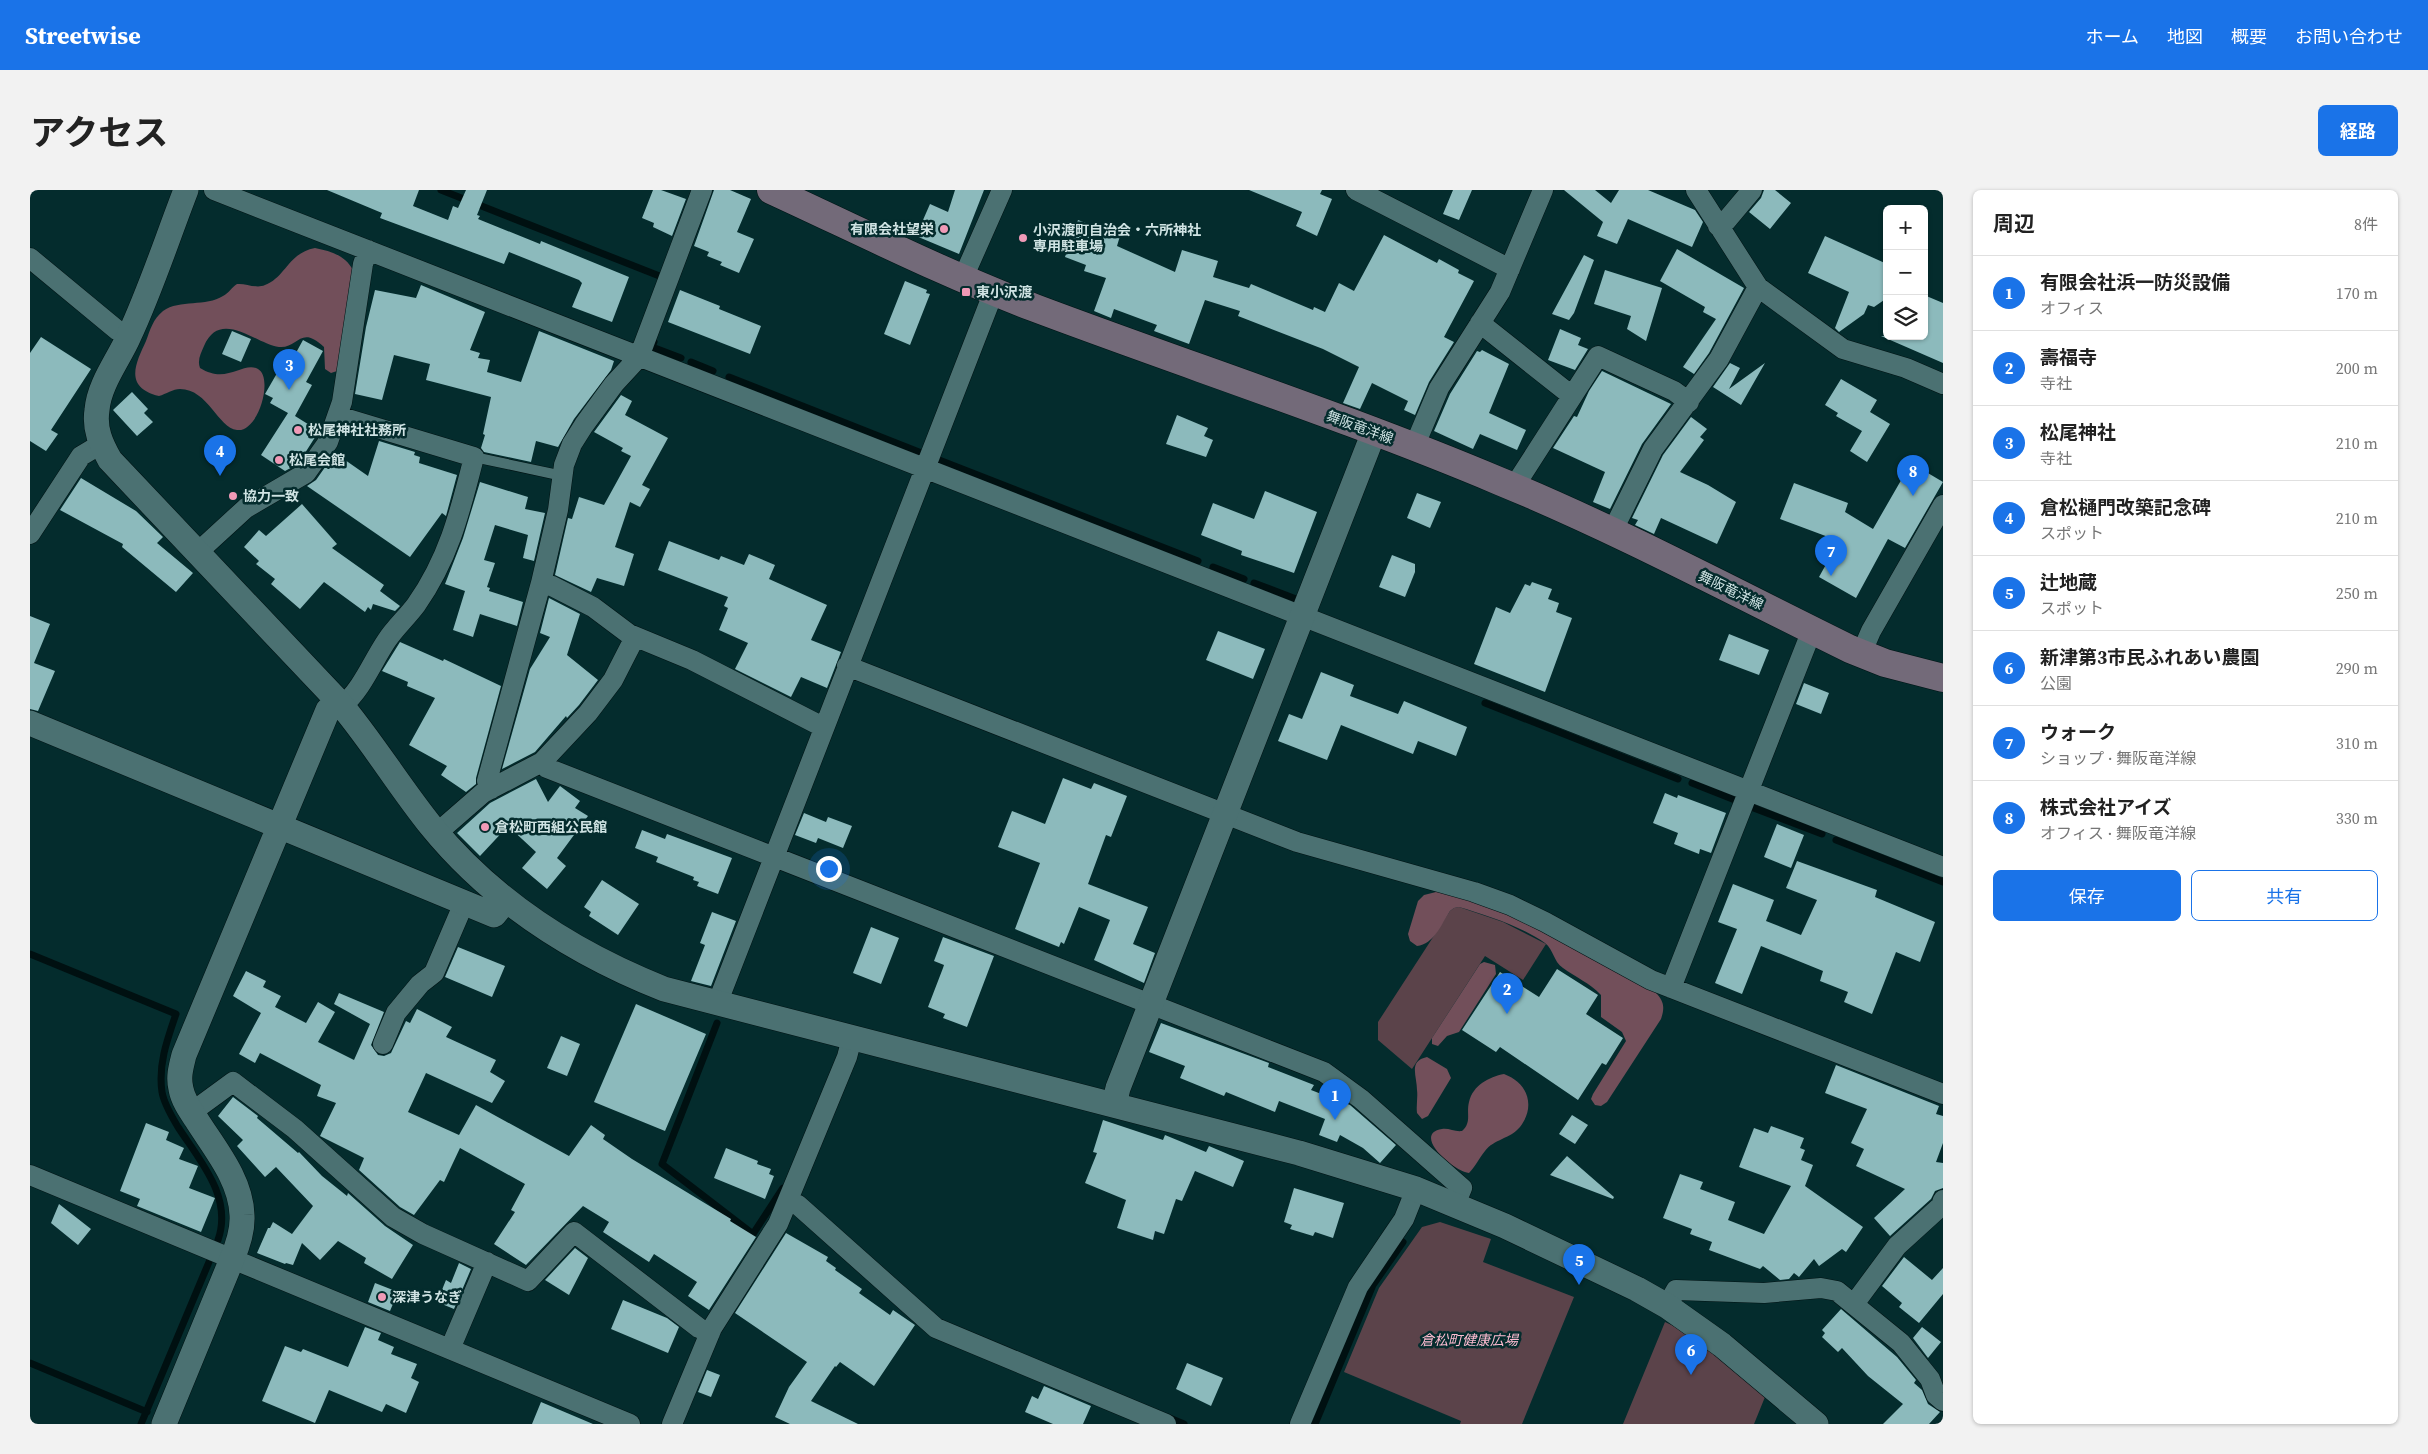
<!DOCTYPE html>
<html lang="ja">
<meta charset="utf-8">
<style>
body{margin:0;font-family:"Source Serif 4","Noto Sans JP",serif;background:#f2f2f2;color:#222}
.controls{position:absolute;right:15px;top:15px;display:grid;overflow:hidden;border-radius:8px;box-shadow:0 1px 4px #0004}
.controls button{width:45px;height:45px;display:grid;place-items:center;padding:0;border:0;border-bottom:1px solid #e0e0e0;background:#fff;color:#222;font:25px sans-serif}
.you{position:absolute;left:798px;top:678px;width:18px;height:18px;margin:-12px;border:4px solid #fff;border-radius:50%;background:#1a73e8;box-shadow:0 0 0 8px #1a73e833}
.badge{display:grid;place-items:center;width:32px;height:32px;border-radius:50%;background:#1a73e8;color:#fff;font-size:16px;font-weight:700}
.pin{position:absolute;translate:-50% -41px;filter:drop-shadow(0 1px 2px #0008)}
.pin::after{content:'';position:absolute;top:26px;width:18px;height:15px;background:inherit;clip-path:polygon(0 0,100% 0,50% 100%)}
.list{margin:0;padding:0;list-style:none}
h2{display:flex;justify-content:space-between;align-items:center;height:65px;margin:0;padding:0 20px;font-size:21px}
h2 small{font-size:16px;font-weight:400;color:#767676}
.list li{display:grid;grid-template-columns:32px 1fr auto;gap:15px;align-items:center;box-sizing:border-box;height:75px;padding:0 20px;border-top:1px solid #e0e0e0}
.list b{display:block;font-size:19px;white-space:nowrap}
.list p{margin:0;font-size:16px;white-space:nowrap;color:#767676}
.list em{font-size:16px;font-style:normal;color:#767676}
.actions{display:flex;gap:10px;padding:15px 20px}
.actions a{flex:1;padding:11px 0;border:1px solid #1a73e8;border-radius:8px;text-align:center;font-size:18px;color:#1a73e8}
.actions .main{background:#1a73e8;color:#fff}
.icon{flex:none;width:28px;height:28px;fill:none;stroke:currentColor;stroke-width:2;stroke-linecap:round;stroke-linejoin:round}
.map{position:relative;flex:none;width:1913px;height:1234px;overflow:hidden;border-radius:8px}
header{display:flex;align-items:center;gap:30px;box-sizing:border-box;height:70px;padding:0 25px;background:#1a73e8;color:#fff}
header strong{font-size:24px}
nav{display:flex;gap:28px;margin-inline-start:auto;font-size:18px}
.intro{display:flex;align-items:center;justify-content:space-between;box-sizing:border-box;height:120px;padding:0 30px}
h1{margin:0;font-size:35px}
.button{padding:12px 22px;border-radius:8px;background:#1a73e8;color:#fff;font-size:18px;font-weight:700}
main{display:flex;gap:30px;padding:0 30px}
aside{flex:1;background:#fff;border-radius:8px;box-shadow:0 1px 4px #0004}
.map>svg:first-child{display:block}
.green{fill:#5b434a}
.forest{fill:#724f5a}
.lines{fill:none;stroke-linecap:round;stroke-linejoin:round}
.stream{stroke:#001011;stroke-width:7}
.building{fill:#8cbabc}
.service-casing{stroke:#001314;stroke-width:11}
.minor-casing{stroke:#001314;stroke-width:21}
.tertiary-casing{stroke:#001314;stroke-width:26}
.secondary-casing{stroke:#001314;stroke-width:29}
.service{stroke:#4b7172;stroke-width:10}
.minor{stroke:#4b7172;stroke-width:20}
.tertiary{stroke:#4b7172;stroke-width:25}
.secondary{stroke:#736a79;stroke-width:28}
.poi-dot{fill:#f09ab7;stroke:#042c2d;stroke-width:2}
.labels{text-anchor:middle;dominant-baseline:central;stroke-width:5;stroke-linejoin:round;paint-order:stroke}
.poi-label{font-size:14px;font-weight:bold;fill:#cfe3e3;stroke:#042c2d;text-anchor:start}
.street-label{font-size:14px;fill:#cfe3e3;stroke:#042c2d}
.park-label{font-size:14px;font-style:italic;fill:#fdbbd0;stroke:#042c2d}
</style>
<header>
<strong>Streetwise</strong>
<nav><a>ホーム</a><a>地図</a><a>概要</a><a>お問い合わせ</a></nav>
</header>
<div class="intro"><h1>アクセス</h1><a class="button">経路</a></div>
<main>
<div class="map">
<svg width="1913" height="1234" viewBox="0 0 1913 1234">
<rect width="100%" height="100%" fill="#042c2d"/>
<path class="green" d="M1429,717L1473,732L1516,754L1493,790L1455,766L1382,879L1348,850V832L1420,721L1424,718Z
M1410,1032L1461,1049L1453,1072L1544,1107L1492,1234H1430L1431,1231L1314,1182L1349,1098L1392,1037Z
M1635,1132C1673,1149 1704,1180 1735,1207L1724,1234H1593Z"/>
<path class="forest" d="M285,58C300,61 315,65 323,80L307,181L301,183L295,179L294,157C270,134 268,159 249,157C226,154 190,118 174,156C171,163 167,170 170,178C197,195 213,171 228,179C244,188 228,243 207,240C188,238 178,199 150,199C143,199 136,204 129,206C93,197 106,173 116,151C120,140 123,129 133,121C150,109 176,117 193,106C199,103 202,97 207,94C216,93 226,99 235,95C256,87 258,63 285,58Z
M1410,701L1477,723L1625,802C1634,811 1635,817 1631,829L1577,912L1571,916L1565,915L1561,909L1563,904L1596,851L1592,842L1571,827V805C1560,793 1545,787 1533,778C1523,771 1524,760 1515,753C1493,737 1456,725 1429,717L1424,718L1420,721C1411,735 1404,754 1387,756L1380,751L1378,744L1388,711L1394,705Z
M1454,772L1465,775L1466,784L1429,842L1417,846L1408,856L1402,854V848L1450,774Z
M1397,867L1417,879L1421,888L1398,926L1392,929L1387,923C1386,915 1388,908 1387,900C1387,886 1378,871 1397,867Z
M1474,884C1498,893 1506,916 1490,937C1480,949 1464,949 1455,961C1449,968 1446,976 1439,983C1424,982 1381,944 1412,939C1419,938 1425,942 1432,941C1442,932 1436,924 1439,912C1443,895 1459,887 1474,884Z"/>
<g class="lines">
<path class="stream" d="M411,0L632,87
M624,152L622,157L651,168
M661,172L683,181
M699,187L894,264
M904,268L1168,371
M1183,377L1214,389
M1224,393L1266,409
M1455,513L1648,589
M1662,593L1705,610
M1721,617L1792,644
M1806,650L1913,692
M0,764L146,824C137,850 128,875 132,902C134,914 142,927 148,937C170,971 203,1007 188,1050
M687,833L632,974L723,1044L753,998L757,999
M0,1173L117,1222
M1137,1227L1154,1234
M111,1234L179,1072
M1285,1234L1343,1095L1373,1052"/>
</g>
<path class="building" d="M297,0H389L383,16L418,30L423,16L428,18L436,0H457L447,25L450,26L448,29L510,54L511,51L599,87L582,132L542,117L552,93L549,90L479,62L474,74L350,28L352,23Z
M623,0H631L656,9L642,46L623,37L624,33L612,28Z
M684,0H700L721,9L707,42L724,49L709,83L690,75L692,72L677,66L679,62L664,56Z
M925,0H954L929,64L886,46L900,14L918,22Z
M1219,0H1292L1290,4L1302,9L1287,46L1266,36L1272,22Z
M1423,0H1442L1429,30L1413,24Z
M1534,0H1565L1581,13L1589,0H1618L1665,20L1673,32L1662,57L1598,29L1587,54L1567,46L1573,32Z
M1734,0H1745L1761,13L1740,39L1719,22L1731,8Z
M1048,30L1090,46L1087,56L1145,82L1152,60L1188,71L1183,87L1219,98L1221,94L1283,120L1284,117L1295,122L1309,93L1324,101L1354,45L1407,73L1409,69L1429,80L1428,83L1444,91L1414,147L1424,152L1399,192L1385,225L1374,220L1378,211L1342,193L1330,219L1313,213L1329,177L1293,159L1208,126L1210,121L1175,110L1159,154L1124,141L1127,135L1084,119L1081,128L1064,121L1076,88L1054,81L1056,75L1035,67Z
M1795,46L1857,74V108L1844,117L1838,115L1834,124L1809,142L1805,138L1819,102L1778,83Z
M1647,59L1714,98L1679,163L1664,184L1653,177L1686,129L1673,122L1675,117L1630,91Z
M1554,65L1564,70L1544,123L1539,130L1522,124Z
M1575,80L1632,98L1616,151L1597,139L1601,126L1564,114Z
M875,91L897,100L896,103L900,104L880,155L854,144Z
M391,95L455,122L440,160L450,163L448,168L460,170L457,182L491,192L509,141L584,171L581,180L544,229L528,257L506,251L501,272L454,262L451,258L455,245L453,244L461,207L396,190L400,174L364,165L352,210L325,204L336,137L345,100L386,108Z
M650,100L690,116L689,119L731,136L720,164L638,132Z
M1894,105L1913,113V173L1851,146H1894Z
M1530,139L1551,148L1548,155L1558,159L1545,180L1518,170Z
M202,141L221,149L211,172L192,164Z
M11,147L61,179L21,240L28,244L16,261L0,251V163Z
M273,150L293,161L276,192L282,195L265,226L289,241L268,274L255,281L231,265L258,223L240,213L243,208L235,204L250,178L256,181Z
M1452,160L1479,174L1459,223L1496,240L1487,260L1450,244L1443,259L1404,241L1420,204L1447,161L1450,162Z
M1700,173L1710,178L1699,199L1735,173L1711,215L1683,197Z
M1572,181L1641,214L1612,254L1580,319L1563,312L1575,282L1523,258L1544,226L1547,227L1559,201Z
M1811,189L1847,210L1840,222L1860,234L1837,272L1820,261L1832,241L1806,226L1808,223L1795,215Z
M102,202L118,219L114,223L123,232L107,246L83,220Z
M591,205L602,211L595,225L638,248L612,295L620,299L610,317L600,312L585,357L604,364L594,396L567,388L561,402L525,385L538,328L542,329L549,307L574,315L601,266L591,261L593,258L564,242Z
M1147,225L1178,238L1174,246L1183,250L1176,267L1136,254Z
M1661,227L1677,239L1670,247L1674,250L1650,282L1678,295L1706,312L1687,354L1631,328L1624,344L1605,335L1608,330L1602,328L1633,265Z
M349,251L385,262L384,265L390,267L389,273L427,285L416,326L412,323L380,367L277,296L286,290L305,263L338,286Z
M1881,273L1913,292L1875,358L1858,349L1826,408L1789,387L1809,351L1750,329L1764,293L1818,313L1815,322L1843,339Z
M51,288L106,321L133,347L127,353L163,383L146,402L92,357L93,354L30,320Z
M450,292L498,307L495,319L515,323L504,371L493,368L498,345L465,335L454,370L465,373L457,397L460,398L459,401L493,412L487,436L450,424L443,447L423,440L435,401L415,394L433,348Z
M1235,301L1287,322L1264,383L1211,365L1212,361L1171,345L1183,313L1224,329Z
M1387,303L1411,312L1400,338L1377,328Z
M272,314L307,354L302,358L354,395L350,401L370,416L365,421L343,414L341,420L338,417L335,422L294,392L270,419L241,394L245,389L226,374L229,371L214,357L229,340L236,346Z
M639,351L689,370L691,366L714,375L719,364L745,375L739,389L797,415L781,450L811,462L797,498L771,487L761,507L705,479L718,453L689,440L698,418L694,416L698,407L628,380Z
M1362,365L1385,374V382L1375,407L1349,397Z
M1502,392L1522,399L1518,409L1529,413L1526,422L1542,428L1515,502L1444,474L1466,417L1480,423L1495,394L1500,396Z
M519,408L550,424L537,465L568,490L549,515L537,528L536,526L505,562L472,579L500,479L520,447L510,443Z
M0,426L20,434L4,473L25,481L8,521L0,519Z
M1188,441L1235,459L1223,489L1176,470Z
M1699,444L1739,460L1729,485L1689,470Z
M370,452L413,471L414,469L471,496L446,588V594L436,602L411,585L417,576L379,555L405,508L377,496L378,492L352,481Z
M1291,482L1324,495L1320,506L1368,524L1374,511L1437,537L1426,566L1388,551L1383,564L1311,535L1297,570L1248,551L1259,524L1272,529Z
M1774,493L1799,503L1791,524L1766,514Z
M1033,588L1061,599L1064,593L1097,606L1081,647L1076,645L1058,694L1118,717L1103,754L1125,763L1114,793L1064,770L1080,730L1049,717L1034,754L1031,752L1029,757L985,739L1010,673L968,657L982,621L1015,634Z
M506,589L518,612L530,596L550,611L545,618L558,626L527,668L536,676L517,699L492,678L506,662L478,636L450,666L427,643L460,613Z
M1635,603L1647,608L1648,605L1696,623L1681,663L1670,659L1669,664L1644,654L1648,643L1623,633Z
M774,623L796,632L798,627L822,636L813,658L788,648L786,653L765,645Z
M1747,634L1774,645L1761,678L1734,667Z
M612,640L635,649L637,644L702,668L688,704L667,696L669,692L663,690L664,687L626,672L628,667L605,658Z
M1767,671L1847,700L1845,707L1905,732L1890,772L1866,762L1842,824L1814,812L1818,802L1790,791L1793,781L1731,756L1712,804L1685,793L1707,739L1688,732L1703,694L1744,710L1736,731L1771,745L1787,710L1756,698Z
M572,690L609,714L588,745L559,726L561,722L554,717Z
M682,722L706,731L681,796L661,791L675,755L670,753Z
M841,737L869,748L851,794L823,783Z
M913,747L964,766L937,837L913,828L915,824L898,817L913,778L914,775L904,771Z
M428,757L475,776L462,807L415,787Z
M1527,779L1568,805L1556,824L1593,848L1576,875L1572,873L1548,910L1470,857L1466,862L1432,840L1470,782L1509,807Z
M216,781L236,791L233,797L251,806L245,817L276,833L288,812L305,822L288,852L324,870L340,834L304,814L309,803L354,822L341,855L348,865L354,866L361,863L376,831L380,833L387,819L422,837L416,847L466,870L460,882L475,891L462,913L396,883L378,922L429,945L446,915L539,966L561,935L575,945L573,949L602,969L701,1029L700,1031L726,1047L679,1120L658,1106L667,1092L624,1064L619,1072L573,1042L579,1032L553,1016L496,1075L464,1054L485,1022L481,1020L495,994L430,958L414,992L410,990L384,1025L370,1017L329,980L334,968L290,946L306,913L287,906L291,895L230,863L225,873L209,864L231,823L203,806Z
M606,814L676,844L635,941L564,912Z
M1131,833L1239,873L1238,877L1284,895L1281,900L1320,915L1366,955L1350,973L1333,958L1310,945L1307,952L1289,945L1295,929L1249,911L1245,922L1196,902L1194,906L1150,888L1155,876L1119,862Z
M531,846L550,854L537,886L517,878Z
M1806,875L1909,916L1906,924L1913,926V953L1906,972L1913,973V998L1905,1001L1901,1009L1860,1046L1844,1028L1875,999L1826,976L1834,959L1821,953L1837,919L1795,903Z
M203,907L228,926L227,928L268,963L269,962L292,986L317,1006L318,1003L355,1036L383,1055L362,1089L334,1073L336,1068L308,1051L290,1070L272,1053L263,1075L256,1073L255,1074L227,1063L238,1038H240L243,1032L262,1044L283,1016L246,977L235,987L207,956L213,950L188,926Z
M1542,925L1558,935L1545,954L1529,944Z
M1073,930L1133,950L1135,945L1176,962L1179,956L1214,971L1203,997L1165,981L1152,1011L1146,1009L1134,1044L1125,1041L1123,1050L1087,1038L1096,1010L1055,993L1067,963L1063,962Z
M116,933L139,942L136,950L154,958L149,969L168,976L159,998L185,1008L171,1042L107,1016L110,1009L90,1001Z
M1741,936L1774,948L1770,958L1775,960L1771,970L1783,975L1775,996L1833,1037L1816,1062L1812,1059L1789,1076L1784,1069L1769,1087L1764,1083L1759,1089L1750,1090L1733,1076L1730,1079L1679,1060L1682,1052L1660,1044L1662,1039L1633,1028L1650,984L1673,992L1670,999L1705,1012L1698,1030L1734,1044L1761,996L1709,977L1724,938L1738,943Z
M696,958L728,971L727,974L741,979L739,984L744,986L735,1009L684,988Z
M1537,966L1584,1007L1583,1009L1520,985Z
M1264,998L1314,1013L1303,1048L1285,1042L1283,1046L1260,1039L1262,1035L1254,1032Z
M29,1014L61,1039L48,1055L21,1033Z
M756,1043L798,1067L796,1071L806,1078L805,1080L832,1099L829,1103L860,1125L863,1120L885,1135L844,1196L810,1172L806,1177L805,1176L781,1211L828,1234H760L745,1227L759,1197L777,1172L705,1123Z
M545,1058L558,1068L539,1105L515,1090Z
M1874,1067L1902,1090L1913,1078V1104L1889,1133L1869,1117L1872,1113L1852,1096Z
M429,1073L441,1079L424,1119L407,1112L416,1090L421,1093Z
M345,1093L368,1102L360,1121L338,1112Z
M593,1110L637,1128L649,1137L638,1163L581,1139Z
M1811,1119L1867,1167L1886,1190L1884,1193L1892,1200L1898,1214L1910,1222L1899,1234H1853L1873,1214L1838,1186L1812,1158L1808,1162L1792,1147L1795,1143L1792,1140Z
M335,1137L351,1143L348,1150L364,1157L361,1164L387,1174L381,1188L389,1192L376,1223L356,1214L352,1222L299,1200L285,1233L232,1211L255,1156L271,1162L273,1159L318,1177Z
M1892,1137L1911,1152L1898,1168L1883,1148Z
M1157,1173L1193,1188L1181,1216L1146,1199Z
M677,1180L690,1185L681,1207L668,1202Z
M1014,1196L1061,1216L1053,1234H1023L995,1222L1002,1206L1008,1209Z
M511,1212L563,1234H502Z"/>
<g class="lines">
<g class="service-casing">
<path id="service" d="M444,267L533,286"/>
</g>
<g class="minor-casing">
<path id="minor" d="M184,0L1913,677
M1326,0L1480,79
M1666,0L1728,97L1813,159L1876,178L1913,194
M1688,36L1696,31L1722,0
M0,68L87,140L100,145
M933,88L972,0
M1450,133L1542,206
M308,226L444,267C430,322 419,368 386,415C377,427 365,438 357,450C342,472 333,498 312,516
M1384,257L1409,198L1470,102L1513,0
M1485,297L1491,286L1568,166L1644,201L1659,212
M1582,342L1623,259L1689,169L1728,97
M0,344L51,266L71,254
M168,362L216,318L276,283L298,252L312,212L333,74L338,60
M511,393L522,396L563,417L599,444L662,470L793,537
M1831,464L1841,441L1913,315
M817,476L1267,652L1444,702L1480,715L1515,732L1621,790L1913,904
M512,572L517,578L1294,882L1331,909L1432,998L1425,1015
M461,599L457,591L511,393L528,320L534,275L542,254L554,235L584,194L609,167L672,0
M407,643L453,603L512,572L558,523L583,490L605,447
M1641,798L1782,440
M687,814L964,101
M353,854L366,823L390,794L404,783L434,713
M162,922L203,892L265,939L363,1027L393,1044L498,1091L544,1042L669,1138L680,1143
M0,985L600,1234
M758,1010L768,1015L906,1138L1136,1234
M1824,1114L1867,1056L1911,1016L1913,1010
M1637,1116L1646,1100L1734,1103L1791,1098L1807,1101L1871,1153L1900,1189L1906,1205L1913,1211
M420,1159L457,1072
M642,1234L682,1138L748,1034L817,867L822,848
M1270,1234L1328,1097L1374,1029L1386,999"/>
</g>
<g class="tertiary-casing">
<path id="tertiary" d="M156,0C137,49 121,99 99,146C89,169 69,194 67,220C64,239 71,254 80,270L308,511C342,551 368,595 401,636C463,712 543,763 634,799L1269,963L1386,999L1475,1036L1607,1099L1637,1116L1692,1155L1786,1234
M0,533L464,725L476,710
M1084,915L1088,898L1344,242
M134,1234L202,1069C208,1055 213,1040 212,1025C211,989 184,958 166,929C160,920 153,910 151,899C148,887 151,877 154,865L298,520L308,511"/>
</g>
<g class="secondary-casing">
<path id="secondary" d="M741,0C828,40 915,84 1005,118C1159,176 1317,227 1469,291C1588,340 1704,402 1820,459L1855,473L1913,488"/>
</g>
<use href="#service" class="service"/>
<use href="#minor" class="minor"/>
<use href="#tertiary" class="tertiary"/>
<use href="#secondary" class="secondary"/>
</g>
<g class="poi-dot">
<circle cx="914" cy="39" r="5"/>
<circle cx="993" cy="48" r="5"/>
<rect x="931" y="97" width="10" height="10" rx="2.5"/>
<circle cx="268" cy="240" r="5"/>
<circle cx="249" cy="270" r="5"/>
<circle cx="203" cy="306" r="5"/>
<circle cx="455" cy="637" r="5"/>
<circle cx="352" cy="1107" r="5"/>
</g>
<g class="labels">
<g class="poi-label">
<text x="904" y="39" text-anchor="end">有限会社望栄</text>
<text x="1003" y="40">小沢渡町自治会・六所神社<tspan x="1003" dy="16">専用駐車場</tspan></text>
<text x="946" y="102">東小沢渡</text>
<text x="278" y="240">松尾神社社務所</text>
<text x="259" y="270">松尾会館</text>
<text x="213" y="306">協力一致</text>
<text x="465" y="637">倉松町西組公民館</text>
<text x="362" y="1107">深津うなぎ</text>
</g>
<g class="street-label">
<text transform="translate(1330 237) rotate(20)">舞阪竜洋線</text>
<text transform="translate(1701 400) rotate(26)">舞阪竜洋線</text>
</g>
<g class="park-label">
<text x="1439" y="1150">倉松町健康広場</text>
</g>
</g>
</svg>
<div class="controls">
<button>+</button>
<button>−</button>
<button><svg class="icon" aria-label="layers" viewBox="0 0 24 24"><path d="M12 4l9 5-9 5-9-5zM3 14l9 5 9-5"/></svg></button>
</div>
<div class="you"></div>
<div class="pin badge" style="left:1305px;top:930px">1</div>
<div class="pin badge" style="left:1477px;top:824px">2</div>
<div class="pin badge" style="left:259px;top:200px">3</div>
<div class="pin badge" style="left:190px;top:286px">4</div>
<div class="pin badge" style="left:1549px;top:1095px">5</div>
<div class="pin badge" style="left:1661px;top:1185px">6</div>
<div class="pin badge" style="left:1801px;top:386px">7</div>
<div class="pin badge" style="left:1883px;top:306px">8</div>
</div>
<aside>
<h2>周辺<small>8件</small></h2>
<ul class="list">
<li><span class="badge">1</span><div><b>有限会社浜一防災設備</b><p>オフィス</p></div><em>170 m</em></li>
<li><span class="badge">2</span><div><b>壽福寺</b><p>寺社</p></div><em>200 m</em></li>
<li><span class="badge">3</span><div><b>松尾神社</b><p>寺社</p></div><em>210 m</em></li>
<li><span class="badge">4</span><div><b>倉松樋門改築記念碑</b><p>スポット</p></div><em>210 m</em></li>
<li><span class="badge">5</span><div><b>辻地蔵</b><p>スポット</p></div><em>250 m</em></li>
<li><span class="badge">6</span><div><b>新津第3市民ふれあい農園</b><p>公園</p></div><em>290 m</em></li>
<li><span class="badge">7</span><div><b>ウォーク</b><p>ショップ · 舞阪竜洋線</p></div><em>310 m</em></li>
<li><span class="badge">8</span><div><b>株式会社アイズ</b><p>オフィス · 舞阪竜洋線</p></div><em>330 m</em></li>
</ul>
<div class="actions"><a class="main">保存</a><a>共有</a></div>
</aside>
</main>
